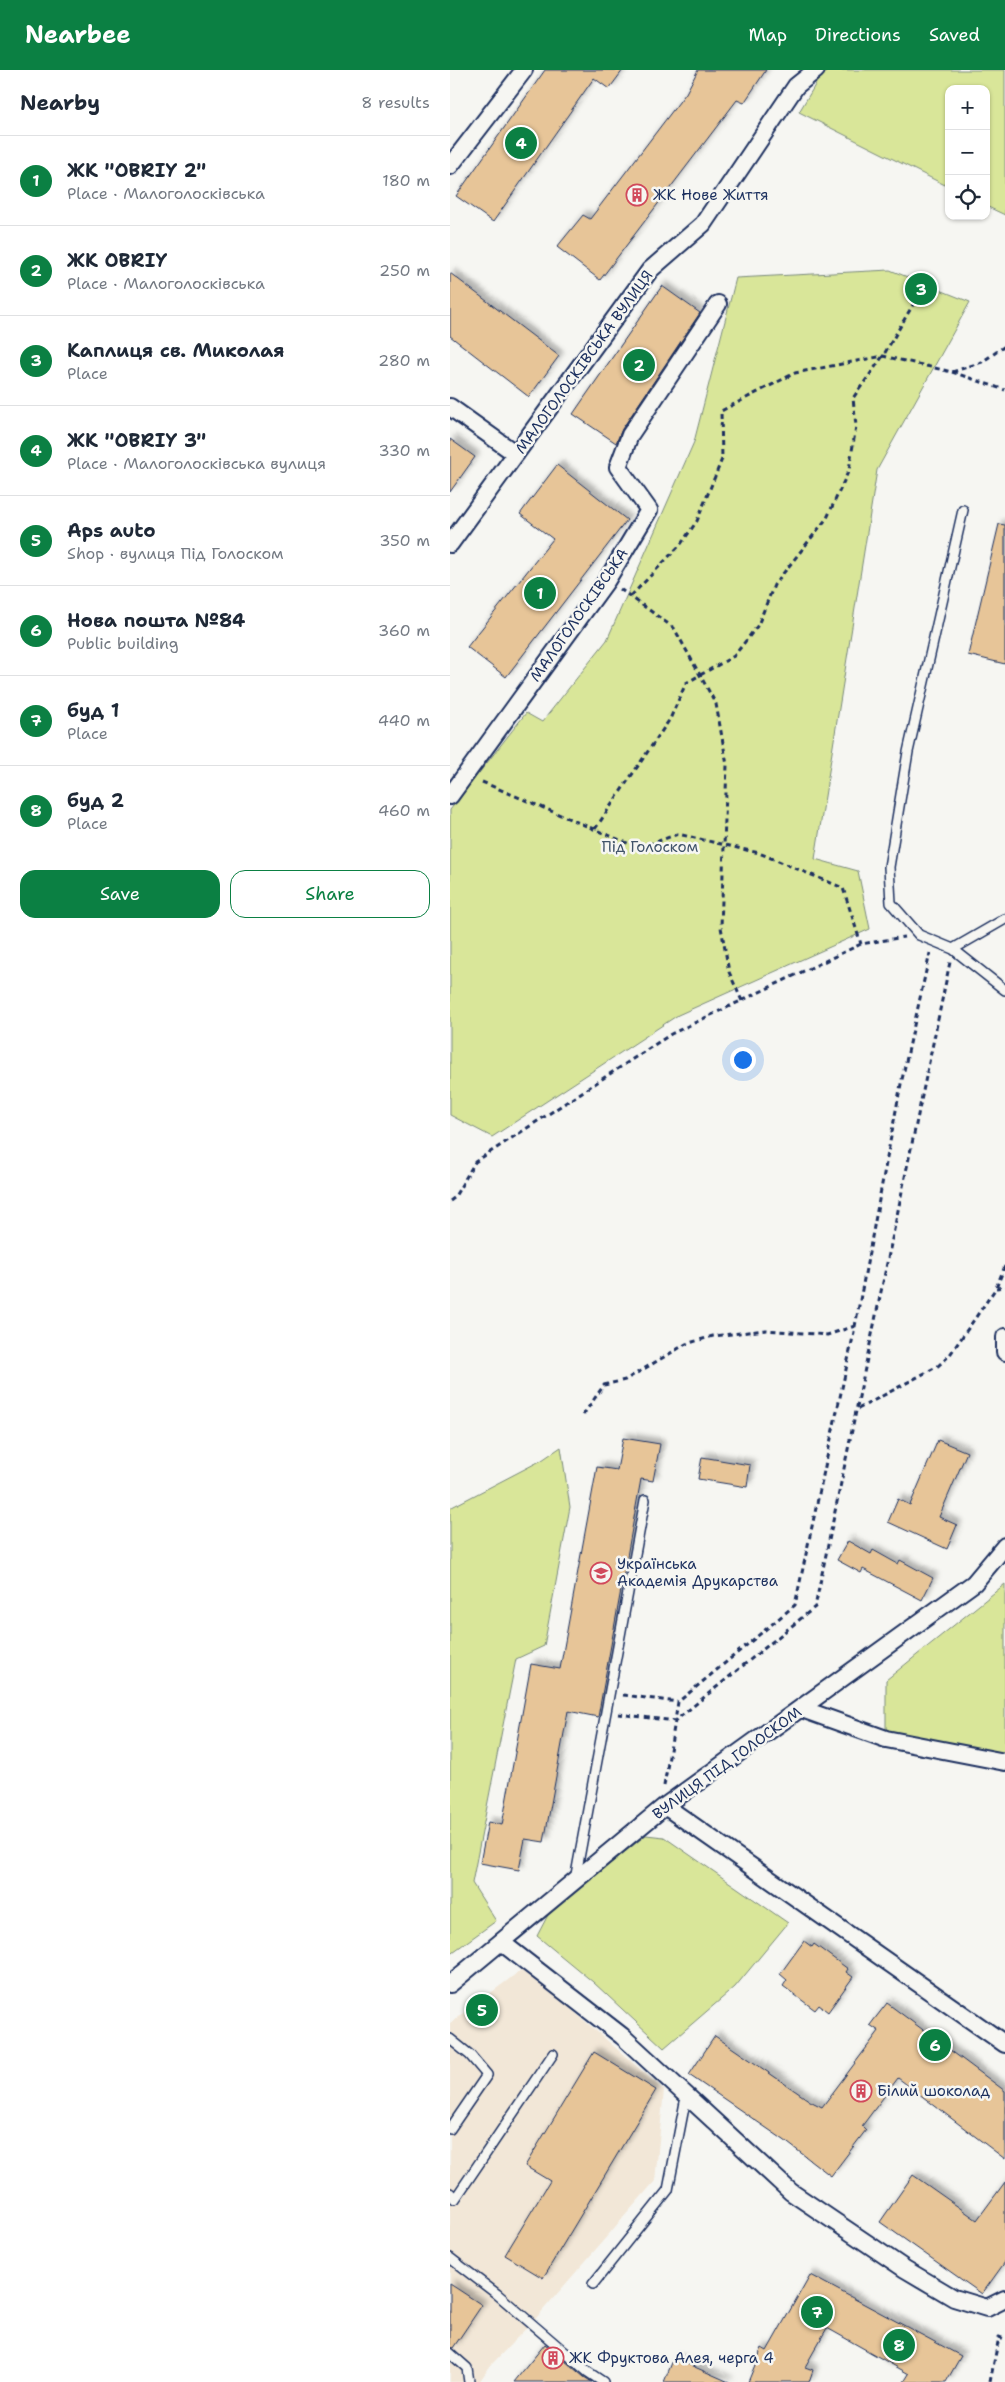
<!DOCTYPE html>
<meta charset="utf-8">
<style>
body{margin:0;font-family:"Shantell Sans",sans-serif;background:#f6f6f7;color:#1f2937}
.controls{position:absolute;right:15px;top:15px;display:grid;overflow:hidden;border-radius:10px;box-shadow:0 1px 4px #0004}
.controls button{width:45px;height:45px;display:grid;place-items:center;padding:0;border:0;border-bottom:1px solid #e0e1e3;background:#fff;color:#1f2937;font:25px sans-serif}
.you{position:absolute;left:292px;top:989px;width:18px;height:18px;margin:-12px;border:4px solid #fff;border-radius:50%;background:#1a73e8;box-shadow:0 0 0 8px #1a73e833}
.badge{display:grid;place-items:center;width:32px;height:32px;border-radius:50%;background:#0b8043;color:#fff;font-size:16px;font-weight:700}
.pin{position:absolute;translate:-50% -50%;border:2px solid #fff;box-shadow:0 1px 5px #0006}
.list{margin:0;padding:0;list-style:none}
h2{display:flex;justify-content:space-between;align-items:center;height:65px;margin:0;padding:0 20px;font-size:21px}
h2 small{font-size:16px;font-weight:400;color:#747a83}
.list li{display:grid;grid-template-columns:32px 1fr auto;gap:15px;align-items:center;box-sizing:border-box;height:90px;padding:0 20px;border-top:1px solid #e0e1e3}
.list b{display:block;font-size:19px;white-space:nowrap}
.list p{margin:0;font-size:16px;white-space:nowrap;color:#747a83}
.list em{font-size:16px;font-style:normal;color:#747a83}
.actions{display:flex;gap:10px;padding:15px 20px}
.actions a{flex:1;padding:11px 0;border:1px solid #0b8043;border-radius:15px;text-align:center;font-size:18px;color:#0b8043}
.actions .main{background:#0b8043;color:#fff}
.icon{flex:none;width:28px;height:28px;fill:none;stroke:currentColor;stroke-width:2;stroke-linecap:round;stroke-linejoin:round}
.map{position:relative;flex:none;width:555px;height:2312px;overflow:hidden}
header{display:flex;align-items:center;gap:30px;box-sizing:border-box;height:70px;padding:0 25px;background:#0b8043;color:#fff}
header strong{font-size:24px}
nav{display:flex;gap:28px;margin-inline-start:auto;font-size:18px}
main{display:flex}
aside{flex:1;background:#fff}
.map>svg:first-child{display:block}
.built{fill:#f2e7d7}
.green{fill:#d9e699;stroke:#7a8a7c}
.building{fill:#e7c598;stroke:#1b2f5e;filter:url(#shadow)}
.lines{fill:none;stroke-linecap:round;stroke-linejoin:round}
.service-casing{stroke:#1b2f5e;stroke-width:12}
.minor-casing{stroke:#1b2f5e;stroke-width:20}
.path{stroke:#1b2f5e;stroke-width:3;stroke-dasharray:5 4;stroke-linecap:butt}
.service{stroke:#f6f6f2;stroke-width:9}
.minor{stroke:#f6f6f2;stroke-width:16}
.labels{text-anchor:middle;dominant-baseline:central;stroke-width:5;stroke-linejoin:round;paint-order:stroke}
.poi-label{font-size:15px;fill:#1b2f5e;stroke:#f6f6f2;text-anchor:start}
.street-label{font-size:15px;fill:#1b2f5e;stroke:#f6f6f2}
.park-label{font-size:15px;fill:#41546a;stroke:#f6f6f2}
</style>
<header>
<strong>Nearbee</strong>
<nav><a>Map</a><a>Directions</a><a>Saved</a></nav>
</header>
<main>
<aside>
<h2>Nearby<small>8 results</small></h2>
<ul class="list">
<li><span class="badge">1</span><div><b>ЖК &quot;OBRIY 2&quot;</b><p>Place · Малоголосківська</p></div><em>180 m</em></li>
<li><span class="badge">2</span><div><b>ЖК OBRIY</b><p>Place · Малоголосківська</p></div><em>250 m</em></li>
<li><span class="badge">3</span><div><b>Каплиця св. Миколая</b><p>Place</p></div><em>280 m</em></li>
<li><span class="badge">4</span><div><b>ЖК &quot;OBRIY 3&quot;</b><p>Place · Малоголосківська вулиця</p></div><em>330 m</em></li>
<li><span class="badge">5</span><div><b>Aps auto</b><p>Shop · вулиця Під Голоском</p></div><em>350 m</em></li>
<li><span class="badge">6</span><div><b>Нова пошта №84</b><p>Public building</p></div><em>360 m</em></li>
<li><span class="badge">7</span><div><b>буд 1</b><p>Place</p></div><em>440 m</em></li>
<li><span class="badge">8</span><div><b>буд 2</b><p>Place</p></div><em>460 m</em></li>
</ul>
<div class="actions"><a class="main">Save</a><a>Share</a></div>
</aside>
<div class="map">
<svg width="555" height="2312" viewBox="0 0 555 2312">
<defs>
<filter id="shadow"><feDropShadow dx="4.5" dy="-4.5" stdDeviation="2.5" flood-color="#0004"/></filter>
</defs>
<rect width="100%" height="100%" fill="#f6f6f2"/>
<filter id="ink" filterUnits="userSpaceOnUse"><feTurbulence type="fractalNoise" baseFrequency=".02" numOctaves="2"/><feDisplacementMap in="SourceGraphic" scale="10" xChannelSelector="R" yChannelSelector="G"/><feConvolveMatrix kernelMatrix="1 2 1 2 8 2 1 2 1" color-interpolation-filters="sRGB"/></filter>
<g filter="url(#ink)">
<path class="built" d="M74,1898L214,2020L205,2111L87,2247L41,2295L29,2312H0V1953Z"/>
<path class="green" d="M374,0H555V145L536,136V19H499V117L349,42Z
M440,200L520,232L427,400L365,789L408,801L420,859L228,945L42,1067L0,1045V740L76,643L92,652L157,570L244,372L286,208Z
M111,1377L120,1437L94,1576L66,1589L22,1813L46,1851L0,1884V1438L92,1390Z
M555,1514V1689L436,1669V1610Z
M196,1765L214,1767L338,1853L285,1917L214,1978L143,1912L87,1866L99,1843Z"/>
<path class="building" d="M95,0H173L159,19L144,8L43,152L6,126Z
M248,0H316L294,33L287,30L150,210L107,177L133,145L140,149L236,23Z
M0,203L109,286L79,327L0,266Z
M212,216L250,243L172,359L166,373L123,344Z
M0,369L25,387L0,422Z
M107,395L177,450L56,607L17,577L103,469L70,444Z
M549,454L555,455V594L518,585Z
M173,1368L210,1374L203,1411L191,1409L148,1647L118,1641L94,1772L75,1769L69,1800L30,1793L38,1752L52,1755L81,1594L110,1599L147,1397L167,1400Z
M488,1370L517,1382L489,1447L507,1455L497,1479L438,1452L448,1429L460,1435Z
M252,1387L300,1395L297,1417L248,1409Z
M398,1471L421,1484L423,1480L448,1494L450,1490L483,1508L472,1530L413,1499L411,1503L387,1490Z
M354,1871L362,1877L364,1874L398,1899L396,1902L403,1907L378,1942L369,1935L365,1940L333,1916L337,1910L330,1904Z
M437,1933L555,2021V2089L448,2008L412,2056L416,2060L381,2106L334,2070L239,2005L265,1966L360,2031L372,2037L429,1961L420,1955Z
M144,1982L206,2020L93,2208L55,2185L100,2111L75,2096Z
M463,2105L527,2150L555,2112V2192L532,2224L430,2152Z
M360,2205L511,2286L496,2312H454L459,2304L377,2258L355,2297L363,2300L359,2312H298L312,2278L317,2281Z
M0,2214L32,2235L3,2278L0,2277Z
M95,2274L134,2307L142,2312H64Z
M224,2288L279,2312H214Z"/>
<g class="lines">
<g class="service-casing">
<path id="service" d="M513,440L458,682L439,797L441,833L469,865L503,879L555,920
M503,879L555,849
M125,1810L195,1430
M0,1969L20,1985L37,2005L0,2059
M0,2123L5,2129L103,1984
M0,2188L47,2224L138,2302L153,2312
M143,2214L218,2120L236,2027
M0,2283L17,2298L19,2312"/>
</g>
<g class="minor-casing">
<path id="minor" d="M0,96L74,0
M0,337L66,384
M0,474L200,200L253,154L346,16L366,0
M0,726L157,510L199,440L168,397L180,365L268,234
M555,1267V1282
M352,1639L436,1669L555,1692
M215,1736L555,1974
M51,1872L172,1966L341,2122L455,2199L504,2228L537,2238L555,2229
M0,1914L215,1736L524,1513L555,1476"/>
</g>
<path class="path" d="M502,302L555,320
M170,519L224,558L266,634L277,695L271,857L279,902L292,931
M181,526L231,474L247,451L272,389L271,341L345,303L433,286L502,302L532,292L555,276
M32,712L189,778L228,764L309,783L393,818L411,874
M145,759L220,649L236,613L284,586L308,555L324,515L377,448L399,400L406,356L403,328L433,286L464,233
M0,1131L4,1128L25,1092L221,964L411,874L454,867
M546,1218L555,1217
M408,1339L488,1296L499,1286L546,1218L555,1196
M133,1345L154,1315L175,1310L236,1274L263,1266L316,1260L377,1265L405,1256
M173,1625L228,1632
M168,1644L225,1651L228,1632L345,1535L403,1267L451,1014L480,883
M214,1716L225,1651L365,1537L500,892
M540,2312L549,2267L555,2269"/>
<use href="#service" class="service"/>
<use href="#minor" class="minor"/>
</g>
</g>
<defs>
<g id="building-ring" transform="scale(1.125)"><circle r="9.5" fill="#f6f6f2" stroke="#d1495b" stroke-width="1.5"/><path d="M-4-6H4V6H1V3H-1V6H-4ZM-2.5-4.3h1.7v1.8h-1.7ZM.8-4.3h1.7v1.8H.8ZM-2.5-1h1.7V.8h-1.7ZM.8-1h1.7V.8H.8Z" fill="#d1495b"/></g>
<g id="university-ring" transform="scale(1.125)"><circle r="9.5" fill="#f6f6f2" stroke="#d1495b" stroke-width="1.5"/><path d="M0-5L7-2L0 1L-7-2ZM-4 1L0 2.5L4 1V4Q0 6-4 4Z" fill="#d1495b"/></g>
</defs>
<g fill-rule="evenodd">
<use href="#building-ring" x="187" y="125"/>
<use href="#university-ring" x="151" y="1503"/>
<use href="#building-ring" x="411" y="2021"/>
<use href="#building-ring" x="103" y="2288"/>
</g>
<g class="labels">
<g class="poi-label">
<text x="203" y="125">ЖК Нове Життя</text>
<text x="167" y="1494">Українська<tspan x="167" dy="17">Академія Друкарства</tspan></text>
<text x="427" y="2021">Білий шоколад</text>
<text x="119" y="2288">ЖК Фруктова Алея, черга 4</text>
</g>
<g class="street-label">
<text transform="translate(134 292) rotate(-54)">МАЛОГОЛОСКІВСЬКА ВУЛИЦЯ</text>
<text transform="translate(129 545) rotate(-55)">МАЛОГОЛОСКІВСЬКА</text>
<text transform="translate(277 1693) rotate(-36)">ВУЛИЦЯ ПІД ГОЛОСКОМ</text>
</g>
<g class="park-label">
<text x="200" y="777">Під Голоском</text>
</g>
</g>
</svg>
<div class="controls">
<button>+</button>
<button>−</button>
<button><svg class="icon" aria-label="locate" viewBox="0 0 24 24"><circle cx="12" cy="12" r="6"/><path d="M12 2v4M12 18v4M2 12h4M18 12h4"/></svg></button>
</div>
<div class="you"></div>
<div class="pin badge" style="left:90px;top:523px">1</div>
<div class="pin badge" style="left:189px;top:295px">2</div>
<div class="pin badge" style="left:471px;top:219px">3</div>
<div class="pin badge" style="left:71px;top:73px">4</div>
<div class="pin badge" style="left:32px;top:1940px">5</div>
<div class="pin badge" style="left:485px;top:1975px">6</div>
<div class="pin badge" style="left:367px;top:2242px">7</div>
<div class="pin badge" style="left:449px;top:2275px">8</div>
</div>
</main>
